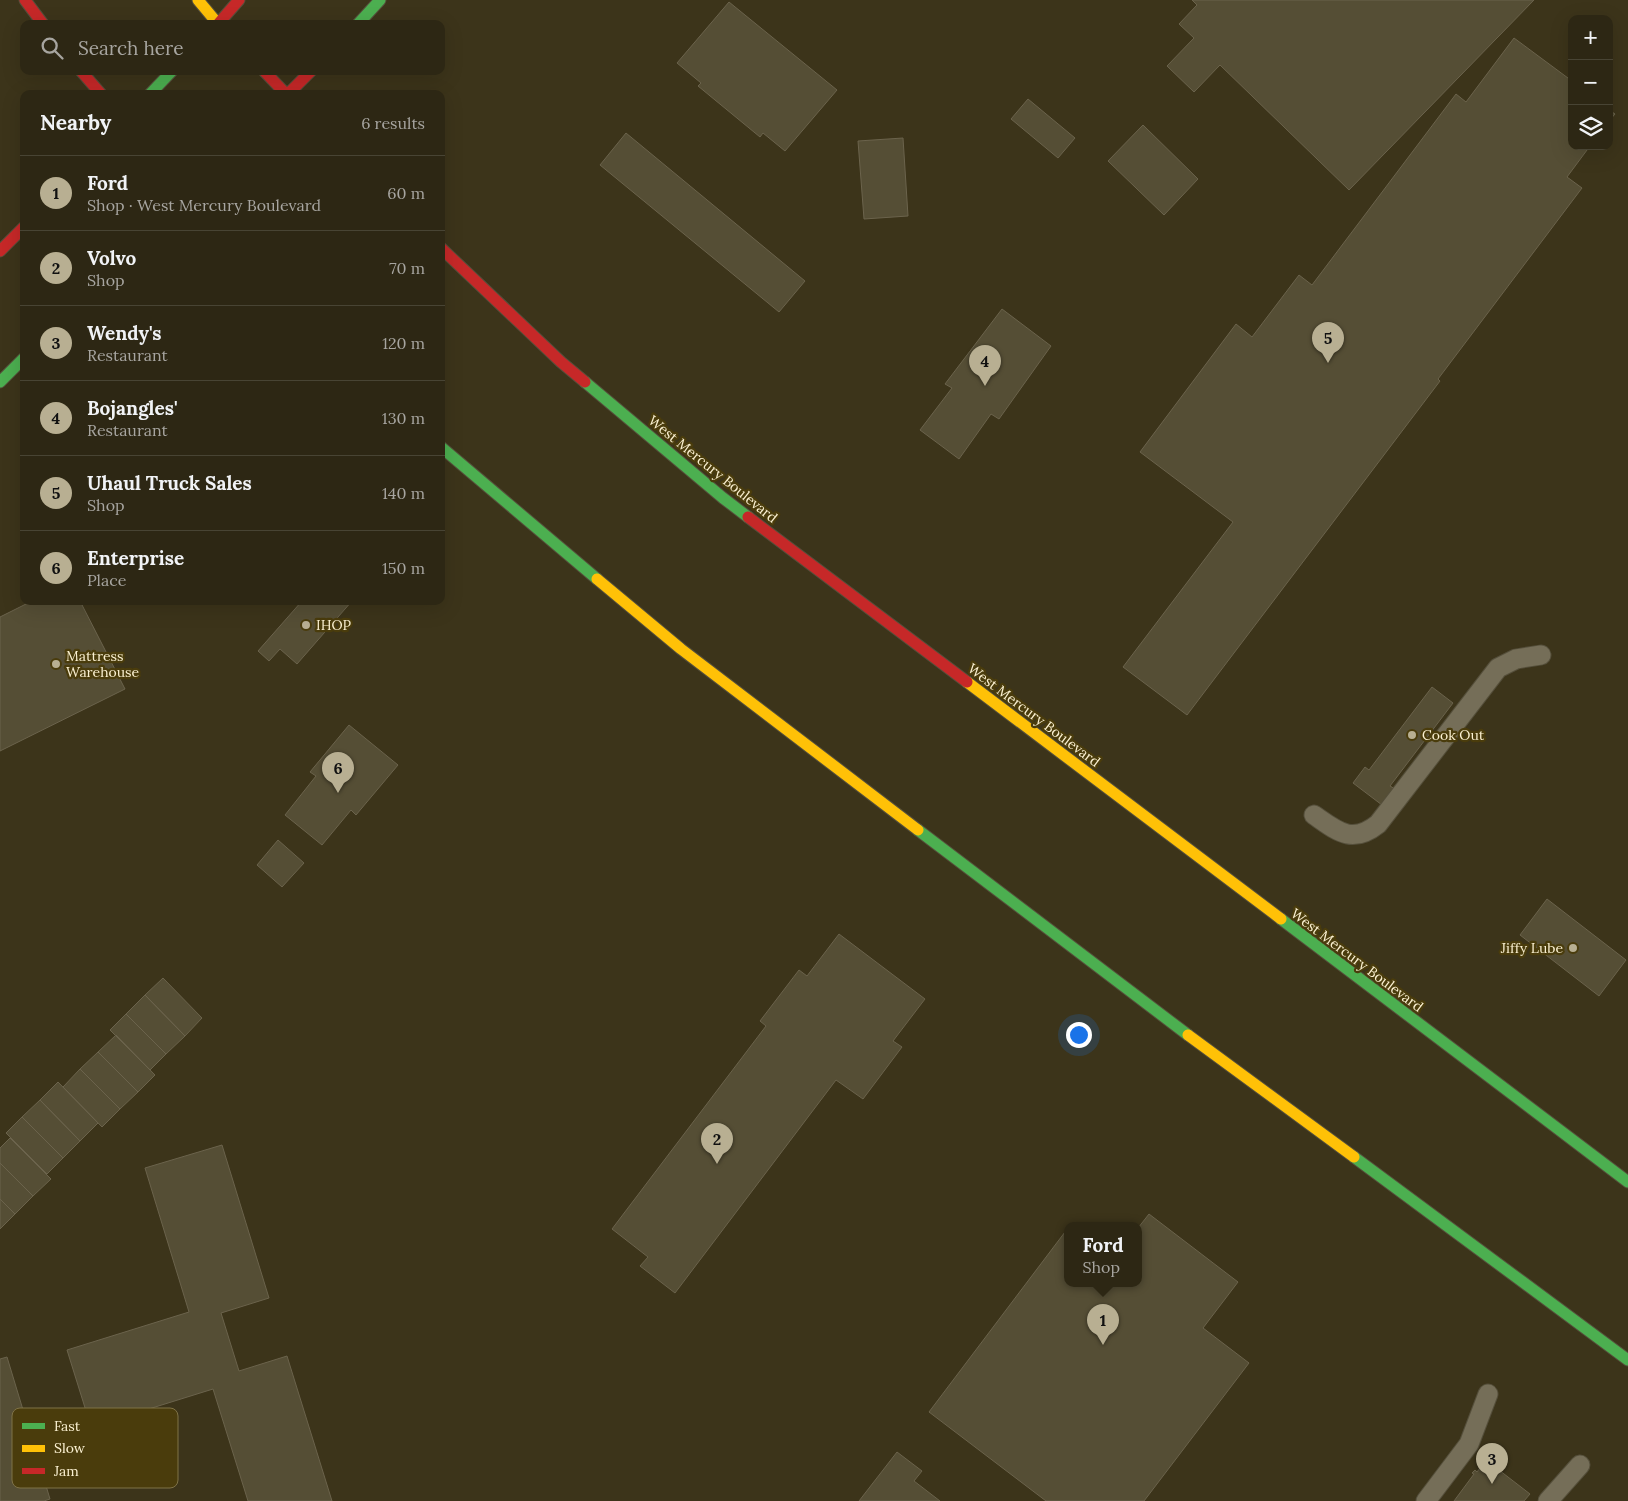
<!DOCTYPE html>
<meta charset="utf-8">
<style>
body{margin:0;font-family:Lora,serif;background:#352f1d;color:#f1f3f6}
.controls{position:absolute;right:15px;top:15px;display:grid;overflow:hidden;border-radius:10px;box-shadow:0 5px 20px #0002}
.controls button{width:45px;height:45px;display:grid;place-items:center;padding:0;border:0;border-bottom:1px solid #484434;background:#2d2714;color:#f1f3f6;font:25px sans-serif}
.you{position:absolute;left:1078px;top:1034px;width:18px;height:18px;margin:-12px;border:4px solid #fff;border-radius:50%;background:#1a73e8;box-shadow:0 0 0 8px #1a73e833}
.badge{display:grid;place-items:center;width:32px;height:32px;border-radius:50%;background:#b8af92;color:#111;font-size:16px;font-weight:700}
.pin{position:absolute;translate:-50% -41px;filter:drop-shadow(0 1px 2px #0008)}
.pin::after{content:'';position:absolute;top:26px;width:18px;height:15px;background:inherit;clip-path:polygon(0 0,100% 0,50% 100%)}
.popup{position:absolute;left:1064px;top:1222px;width:78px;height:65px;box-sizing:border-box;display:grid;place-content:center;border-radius:10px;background:#2d2714;filter:drop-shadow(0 1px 4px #0005);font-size:16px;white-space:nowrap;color:#a7a5a0}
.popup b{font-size:19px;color:#f1f3f6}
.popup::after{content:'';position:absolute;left:50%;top:100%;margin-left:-10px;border:10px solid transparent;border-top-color:#2d2714}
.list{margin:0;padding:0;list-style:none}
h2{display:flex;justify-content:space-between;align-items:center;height:65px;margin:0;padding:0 20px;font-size:21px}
h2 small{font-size:16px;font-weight:400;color:#a7a5a0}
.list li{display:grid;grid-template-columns:32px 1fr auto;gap:15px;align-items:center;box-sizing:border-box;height:75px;padding:0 20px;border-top:1px solid #484434}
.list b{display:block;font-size:19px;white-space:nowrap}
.list p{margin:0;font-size:16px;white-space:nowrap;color:#a7a5a0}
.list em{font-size:16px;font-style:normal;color:#a7a5a0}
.icon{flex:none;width:28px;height:28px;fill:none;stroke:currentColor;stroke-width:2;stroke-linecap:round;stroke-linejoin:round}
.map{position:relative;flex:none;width:1628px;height:1501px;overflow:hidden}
.search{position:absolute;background:#2d2714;box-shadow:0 5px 20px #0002;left:20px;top:20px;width:425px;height:55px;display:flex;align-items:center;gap:12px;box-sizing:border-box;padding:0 18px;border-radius:10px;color:#a7a5a0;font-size:19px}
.panel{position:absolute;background:#2d2714;box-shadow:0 5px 20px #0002;left:20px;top:90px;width:425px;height:515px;border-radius:10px}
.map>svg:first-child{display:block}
.building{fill:#554e35;stroke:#6b634c}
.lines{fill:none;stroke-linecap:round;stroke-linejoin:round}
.lane-casing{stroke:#554f3b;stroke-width:21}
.fast-casing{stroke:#554f3b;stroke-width:13}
.slow-casing{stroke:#554f3b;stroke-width:13}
.jam-casing{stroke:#554f3b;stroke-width:13}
.lane{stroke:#756e58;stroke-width:19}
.fast{stroke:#4caf50;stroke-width:11}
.slow{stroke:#ffc107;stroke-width:11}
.jam{stroke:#c62828;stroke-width:11}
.poi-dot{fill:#b8af92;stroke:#4a3c0c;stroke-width:2}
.labels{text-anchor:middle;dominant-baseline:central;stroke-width:4.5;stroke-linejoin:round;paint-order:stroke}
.street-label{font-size:14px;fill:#fbf1d2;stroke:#4a3c0c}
.poi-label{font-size:14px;fill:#fbf1d2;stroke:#4a3c0c;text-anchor:start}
.key{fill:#4a3c0c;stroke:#7f7247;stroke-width:1}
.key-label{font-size:14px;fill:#fbf1d2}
</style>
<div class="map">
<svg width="1628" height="1501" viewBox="0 0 1628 1501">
<rect width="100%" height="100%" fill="#3c341a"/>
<path class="building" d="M1192,0H1534L1349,190L1220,65L1194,92L1167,66L1194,38L1179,24L1197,5Z
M729,2L837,90L785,151L763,133L760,137L698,86L701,83L677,63Z
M1514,38L1572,81V146H1590L1567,177L1582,188L1438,379L1440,381L1187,715L1123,667L1233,522L1140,452L1236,324L1252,337L1299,275L1312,285L1456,94L1466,102Z
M1028,99L1075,138L1058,158L1011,119Z
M1609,110L1615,114L1609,121Z
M1143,125L1198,179L1164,215L1108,161Z
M626,133L805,281L779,312L600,165Z
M903,138L908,216L864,219L858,141Z
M1002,309L1051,346L999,419L991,414L959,459L920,430L952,388L945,384Z
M32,601H80L125,689L0,751V617Z
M302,601H352L297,664L280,649L269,661L258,651Z
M1432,687L1453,703L1390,786L1395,789L1382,805L1353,783L1365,767L1369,770Z
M349,725L398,765L356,815L351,810L322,845L285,815L316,776L310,772Z
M278,840L304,863L282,887L257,865Z
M1547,899L1626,960L1599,996L1520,935Z
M839,934L925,999L893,1041L902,1047L863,1099L836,1080L675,1293L640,1266L648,1257L612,1229L766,1026L760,1021L799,970L807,976Z
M163,978L202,1018L185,1036L145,995Z
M145,995L185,1036L166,1054L126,1014Z
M126,1014L166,1054L150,1070L110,1030Z
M116,1035L155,1075L138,1092L98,1052Z
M98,1052L138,1092L120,1109L80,1069Z
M80,1069L120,1109L102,1127L63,1087Z
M58,1082L98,1123L80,1141L40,1100Z
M40,1100L80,1141L63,1158L22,1117Z
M22,1117L63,1158L47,1174L6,1133Z
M10,1138L51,1179L33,1196L0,1163V1148Z
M222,1145L269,1298L221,1313L239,1371L287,1356L332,1501H248L213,1389L91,1427L67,1350L189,1312L145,1168Z
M0,1163L33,1196L15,1214L0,1199Z
M0,1199L15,1214L0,1229Z
M1149,1214L1238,1282L1203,1328L1249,1363L1144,1501H1046L929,1412L1068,1228V1284H1138V1228Z
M7,1357L50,1499L44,1501H0V1359Z
M897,1452L922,1471L914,1481L940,1501H859Z
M1486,1460L1530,1494L1524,1501H1454L1474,1474L1472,1473L1475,1470L1477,1472Z"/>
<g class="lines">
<g class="lane-casing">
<path id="lane" d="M1314,815C1337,831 1352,845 1378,824L1498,668L1516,659L1541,655
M1426,1501L1469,1444L1488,1394
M1548,1501L1580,1465"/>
</g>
<g class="fast-casing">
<path id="fast" d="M358,24L380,0
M150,94L172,71
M0,382L24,358
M585,382L723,498L748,517
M441,447L597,579
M918,830L1188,1035
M1281,919L1628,1182
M1354,1157L1628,1360"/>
</g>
<g class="slow-casing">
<path id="slow" d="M198,0L218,24
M597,579L681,649L918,830
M967,682L1281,919
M1188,1035L1354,1157"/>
</g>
<g class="jam-casing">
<path id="jam" d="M25,0L43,24
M218,24L239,0
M81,71L101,94
M264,71L286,94
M288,94L311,71
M441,248L561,362L585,382
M0,251L24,227
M748,517L967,682"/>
</g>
<use href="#lane" class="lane"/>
<use href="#fast" class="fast"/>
<use href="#slow" class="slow"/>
<use href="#jam" class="jam"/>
</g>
<g class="poi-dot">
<circle cx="306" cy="625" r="5"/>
<circle cx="56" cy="664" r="5"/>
<circle cx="1412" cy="735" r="5"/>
<circle cx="1573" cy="948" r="5"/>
</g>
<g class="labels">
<g class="street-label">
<text transform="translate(713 469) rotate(39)">West Mercury Boulevard</text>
<text transform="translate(1034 715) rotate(37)">West Mercury Boulevard</text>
<text transform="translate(1357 960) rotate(37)">West Mercury Boulevard</text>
</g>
<g class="poi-label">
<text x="316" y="625">IHOP</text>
<text x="66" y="656">Mattress<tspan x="66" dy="16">Warehouse</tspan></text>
<text x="1422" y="735">Cook Out</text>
<text x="1563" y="948" text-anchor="end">Jiffy Lube</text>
</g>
</g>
<rect x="12" y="1408" width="166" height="80" rx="8" class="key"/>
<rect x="22" y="1423" width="23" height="6" fill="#4caf50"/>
<rect x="22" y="1445" width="23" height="7" fill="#ffc107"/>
<rect x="22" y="1468" width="23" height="6" fill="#c62828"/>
<g class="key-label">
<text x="54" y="1431">Fast</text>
<text x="54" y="1453">Slow</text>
<text x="54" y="1476">Jam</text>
</g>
</svg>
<div class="controls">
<button>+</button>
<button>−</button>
<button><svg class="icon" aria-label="layers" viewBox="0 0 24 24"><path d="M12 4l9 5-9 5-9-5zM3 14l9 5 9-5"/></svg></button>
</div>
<div class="you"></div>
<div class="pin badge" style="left:1103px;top:1345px">1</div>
<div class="popup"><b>Ford</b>Shop</div>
<div class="pin badge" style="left:717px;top:1164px">2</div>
<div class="pin badge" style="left:1492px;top:1484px">3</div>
<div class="pin badge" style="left:985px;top:386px">4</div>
<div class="pin badge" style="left:1328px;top:363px">5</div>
<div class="pin badge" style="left:338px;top:793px">6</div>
<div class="search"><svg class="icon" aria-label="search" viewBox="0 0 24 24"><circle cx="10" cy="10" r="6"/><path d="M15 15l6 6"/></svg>Search here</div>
<section class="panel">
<h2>Nearby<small>6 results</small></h2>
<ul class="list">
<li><span class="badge">1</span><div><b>Ford</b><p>Shop · West Mercury Boulevard</p></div><em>60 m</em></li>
<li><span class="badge">2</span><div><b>Volvo</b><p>Shop</p></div><em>70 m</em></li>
<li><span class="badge">3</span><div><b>Wendy's</b><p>Restaurant</p></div><em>120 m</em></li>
<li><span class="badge">4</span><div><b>Bojangles'</b><p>Restaurant</p></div><em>130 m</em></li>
<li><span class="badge">5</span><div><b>Uhaul Truck Sales</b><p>Shop</p></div><em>140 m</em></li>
<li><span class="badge">6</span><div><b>Enterprise</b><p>Place</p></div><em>150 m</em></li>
</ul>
</section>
</div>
